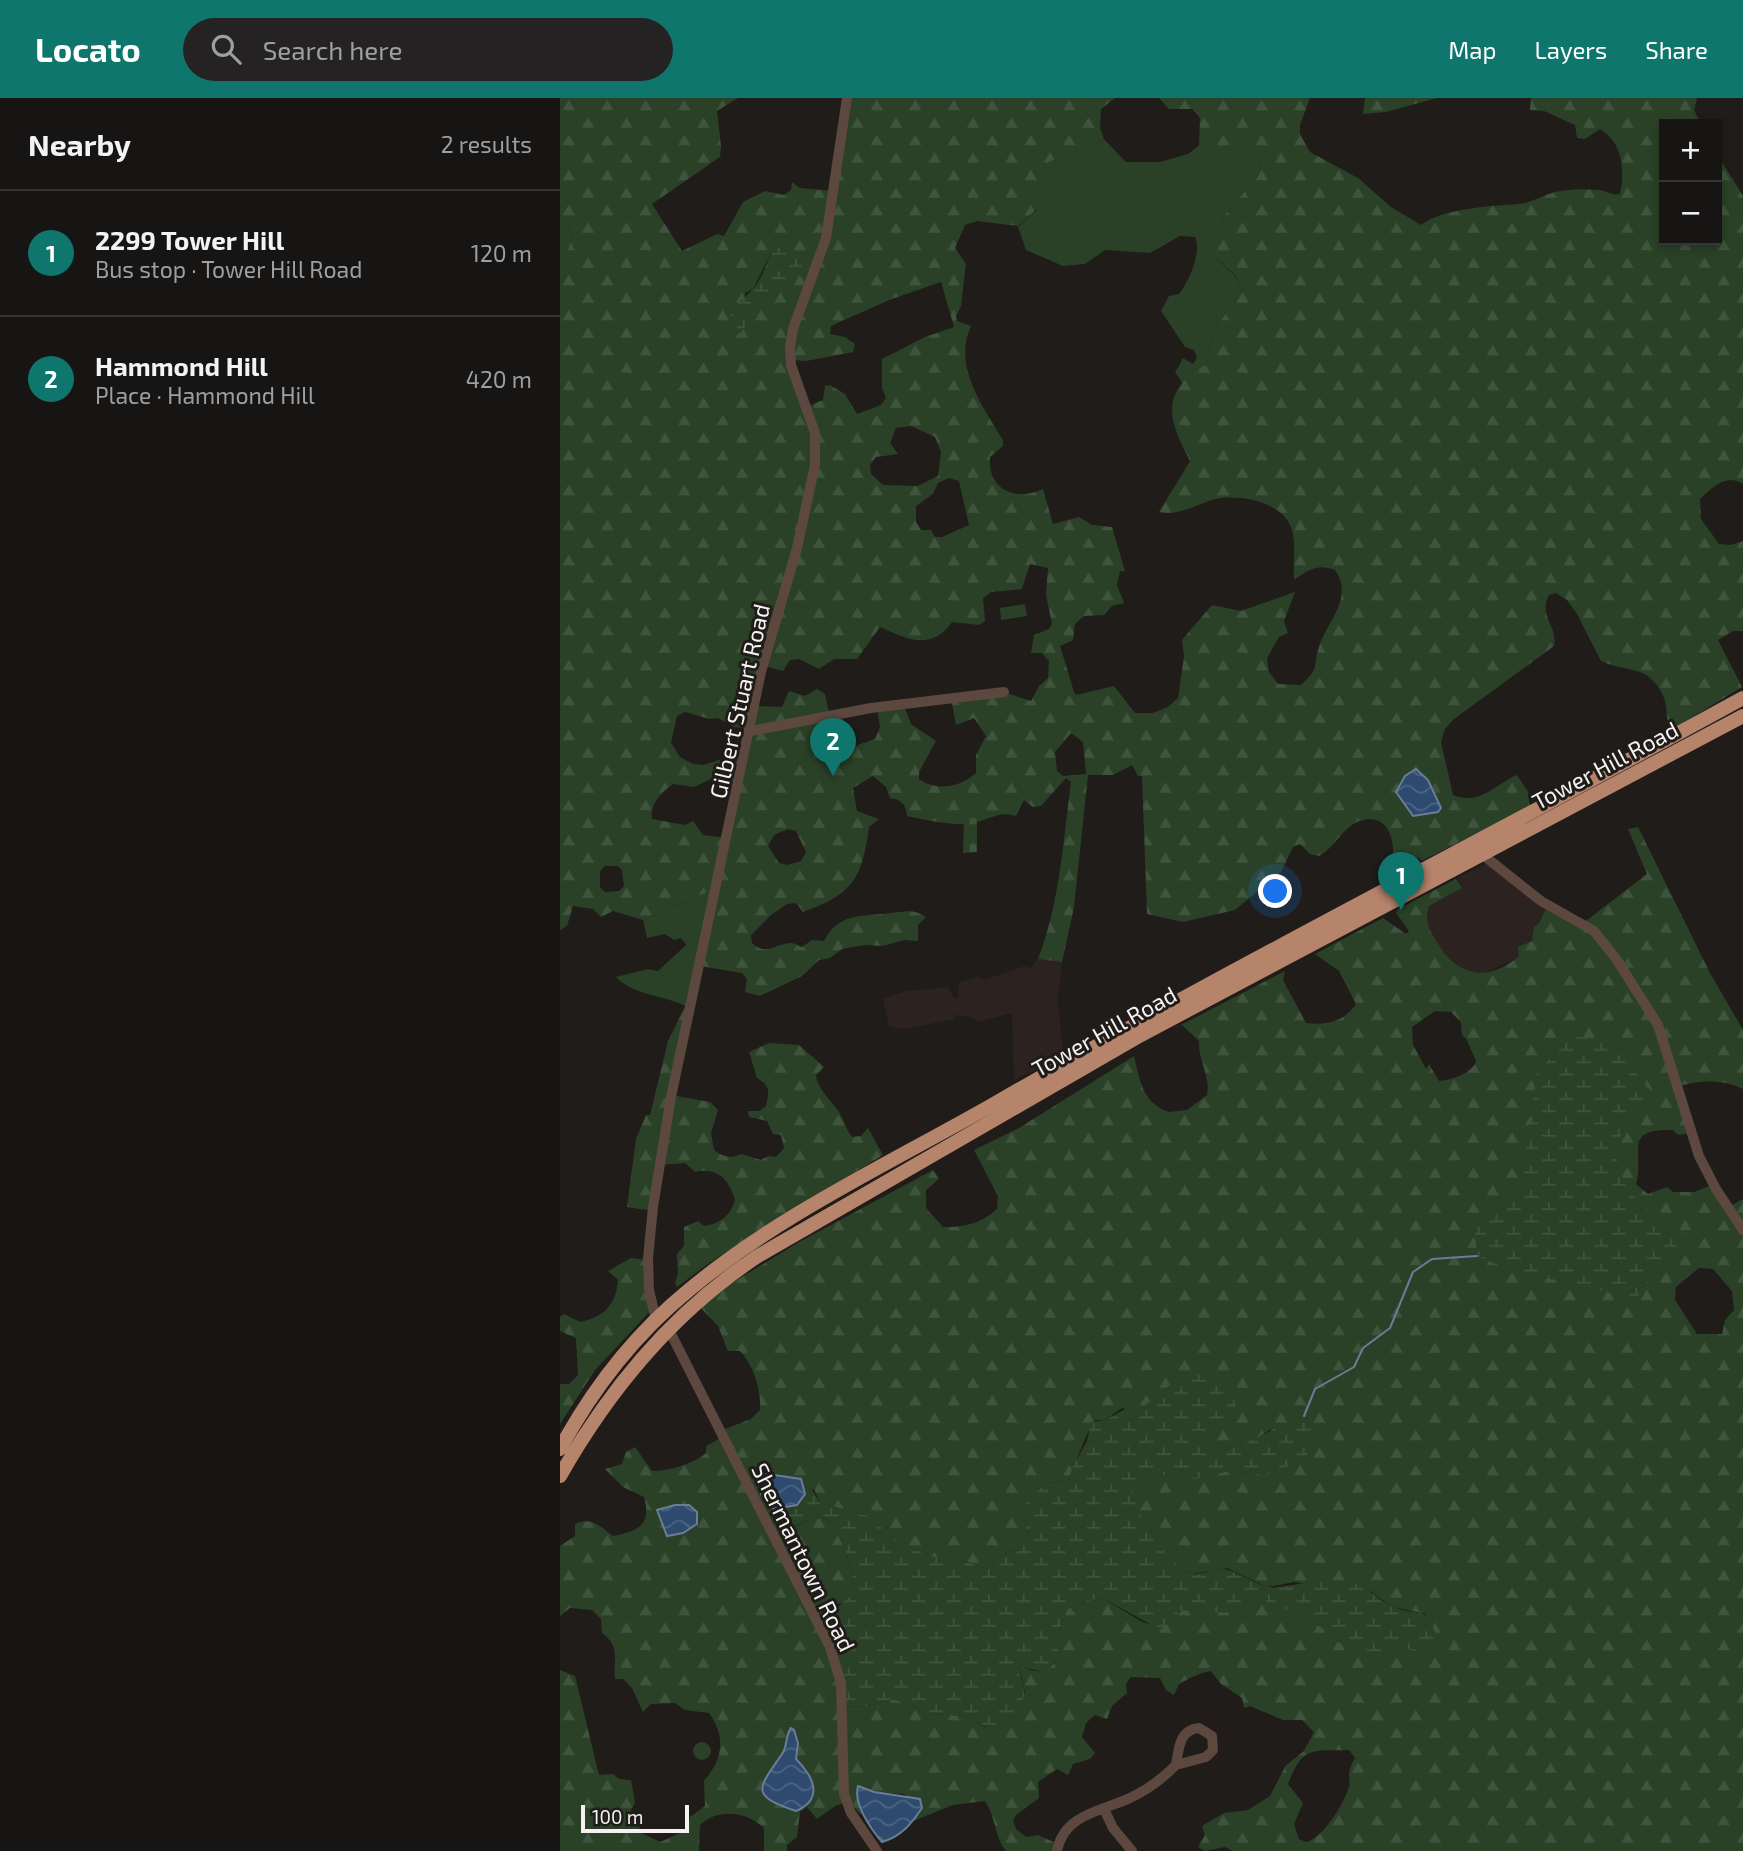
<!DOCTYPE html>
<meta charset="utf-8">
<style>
body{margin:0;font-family:"Exo 2",sans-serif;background:#242222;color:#f1f3f6}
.controls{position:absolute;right:21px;top:21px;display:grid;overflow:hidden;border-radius:0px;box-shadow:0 4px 10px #0003}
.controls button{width:63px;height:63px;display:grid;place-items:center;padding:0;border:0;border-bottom:2px solid #363434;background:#171514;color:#f1f3f6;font:35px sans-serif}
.scale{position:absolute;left:21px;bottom:18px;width:108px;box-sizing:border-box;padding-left:7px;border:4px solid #f5f3f2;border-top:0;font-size:19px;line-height:24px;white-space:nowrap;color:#f5f3f2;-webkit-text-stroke:5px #1f1c1a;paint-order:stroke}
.you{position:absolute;left:716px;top:794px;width:24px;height:24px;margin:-18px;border:5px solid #fff;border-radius:50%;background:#1a73e8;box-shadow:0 0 0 10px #1a73e833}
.badge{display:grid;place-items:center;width:46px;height:46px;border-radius:50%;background:#0f766e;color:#fff;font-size:23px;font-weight:700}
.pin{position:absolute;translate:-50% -58px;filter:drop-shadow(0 2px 4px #0008)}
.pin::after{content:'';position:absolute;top:37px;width:24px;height:21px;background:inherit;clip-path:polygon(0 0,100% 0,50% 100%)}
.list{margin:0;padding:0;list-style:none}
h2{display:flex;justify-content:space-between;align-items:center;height:91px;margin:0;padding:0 28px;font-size:30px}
h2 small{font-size:23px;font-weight:400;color:#9e9fa0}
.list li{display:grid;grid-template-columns:46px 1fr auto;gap:21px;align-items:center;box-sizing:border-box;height:126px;padding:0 28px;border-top:2px solid #363434}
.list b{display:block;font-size:26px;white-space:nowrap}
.list p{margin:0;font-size:23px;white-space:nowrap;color:#9e9fa0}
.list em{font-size:23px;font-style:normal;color:#9e9fa0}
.icon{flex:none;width:38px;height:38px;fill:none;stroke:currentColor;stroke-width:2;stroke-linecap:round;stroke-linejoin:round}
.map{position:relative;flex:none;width:1183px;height:1753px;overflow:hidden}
header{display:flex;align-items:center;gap:42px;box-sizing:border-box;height:98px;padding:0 35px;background:#0f766e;color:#fff}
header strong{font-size:33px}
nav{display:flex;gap:38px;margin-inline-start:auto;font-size:24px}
.search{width:490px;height:63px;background:#242222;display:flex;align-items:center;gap:18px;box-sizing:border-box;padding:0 24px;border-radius:38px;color:#9e9fa0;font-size:26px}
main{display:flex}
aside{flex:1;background:#171514}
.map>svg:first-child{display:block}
.built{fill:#2c2320}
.green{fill:#2a4127}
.forest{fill:url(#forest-firs);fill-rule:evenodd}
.wetland{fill:url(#wetland-marsh)}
.cemetery{fill:url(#cemetery-stones)}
.water{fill:url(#water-waves);stroke:#6a7d96;stroke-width:2}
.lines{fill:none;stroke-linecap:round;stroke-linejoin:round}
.stream{stroke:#6a7d96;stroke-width:2}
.minor{stroke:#5c483e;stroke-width:10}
.highway{stroke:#b6836b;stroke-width:14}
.labels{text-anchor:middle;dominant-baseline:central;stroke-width:6;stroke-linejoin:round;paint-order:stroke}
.street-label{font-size:23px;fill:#f5f3f2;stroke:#1f1c1a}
</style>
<header>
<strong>Locato</strong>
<div class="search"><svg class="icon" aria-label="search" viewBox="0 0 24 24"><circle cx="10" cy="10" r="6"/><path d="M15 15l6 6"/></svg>Search here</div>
<nav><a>Map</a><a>Layers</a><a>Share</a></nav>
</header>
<main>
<aside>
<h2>Nearby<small>2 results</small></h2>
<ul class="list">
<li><span class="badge">1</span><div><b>2299 Tower Hill</b><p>Bus stop · Tower Hill Road</p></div><em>120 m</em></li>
<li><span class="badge">2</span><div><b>Hammond Hill</b><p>Place · Hammond Hill</p></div><em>420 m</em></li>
</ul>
</aside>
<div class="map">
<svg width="1183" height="1753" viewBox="0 0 1183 1753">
<defs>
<pattern id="forest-firs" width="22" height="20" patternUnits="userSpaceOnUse" patternTransform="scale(1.75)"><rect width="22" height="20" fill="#2a4127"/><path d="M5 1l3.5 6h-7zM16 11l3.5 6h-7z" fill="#3f543c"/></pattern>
<pattern id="wetland-marsh" width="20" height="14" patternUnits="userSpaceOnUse" patternTransform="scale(1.75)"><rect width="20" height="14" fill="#2a4127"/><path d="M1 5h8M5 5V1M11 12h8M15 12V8" fill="none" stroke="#3f543c"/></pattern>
<pattern id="cemetery-stones" width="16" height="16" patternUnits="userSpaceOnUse" patternTransform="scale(1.75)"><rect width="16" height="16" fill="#2a4127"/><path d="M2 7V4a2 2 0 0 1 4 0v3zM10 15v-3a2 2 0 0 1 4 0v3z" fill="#3f543c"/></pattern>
<pattern id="water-waves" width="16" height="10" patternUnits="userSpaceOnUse" patternTransform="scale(1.75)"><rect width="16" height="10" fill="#2e4a6f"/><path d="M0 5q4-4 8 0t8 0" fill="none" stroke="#4d6584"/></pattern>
</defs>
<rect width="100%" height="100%" fill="#1f1c1a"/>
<path class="built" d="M929,764L987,808L979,825L974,830L972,843L956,861L926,874H907L886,861L865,821L869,808L902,790L897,780Z
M478,861L502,864L498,902L503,955L491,965L454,982L452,915L417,924L413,920L396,917L393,921L345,931L329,929L323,900L347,893L388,889L393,899L398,901L399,884L418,879L424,882L465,868L470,871Z"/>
<path class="green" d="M544,41L566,64H600L628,56L641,46L701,58L699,76L665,117L647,151L676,179L682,193L654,232L646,267L618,278L615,275L623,260L633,266L637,259L634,252L625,249L601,213L609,198L619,196C629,183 642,155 635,139L620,138L590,155L545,152L525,166L503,168L466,152L458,129L476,113L487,65Z
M0,120L8,123L12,139L5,160L0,162Z
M465,506L467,518L441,522L440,510Z
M155,791L135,889L125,908C103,897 73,897 56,879L88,871L98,873L126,847L121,840L114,842L105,836L87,840L83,822Z
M133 1653a9 9 0 1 1 18 0a9 9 0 1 1-18 0Z"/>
<path class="forest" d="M0,0H178L157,13L161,48L160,59L92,106L122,153L157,136L164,138L183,104L205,93L224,97L231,92L232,84L240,90L273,93L286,0H555L541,11L540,30L544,41L487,65C488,102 486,105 458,128L417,123L405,127L395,150L406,166L401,208L396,218L397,223L411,228C392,267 423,309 443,342V348L430,359C427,392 457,404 483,391L493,426L519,419L532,427L552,429L565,473H560L557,487L564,505L552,508L544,517L524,518L515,526L513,542L500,548L514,594L516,597L554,588L575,615H593L608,609L618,600L624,558L622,542L652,507L681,513L735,494L724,523L728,535L719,539L707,560L709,574L718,586L741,587C761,568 752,570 759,549C765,526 795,500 775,472C758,465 748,472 734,482C733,466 736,447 732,432C724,404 681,396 656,401C639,405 618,419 599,414L630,363C618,338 601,312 622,285L618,278L646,267L654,232L682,193L676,178L647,151L665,117L699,76L701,58L639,47L640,20L632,11H609L599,0H750L740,27V36L750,54L798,80L831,109L861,127C884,110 931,108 959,106C973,105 987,94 1001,93C1013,91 1027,91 1039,92C1047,93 1052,98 1060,96C1065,73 1063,44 1040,31L1025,41L1017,40L1015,27L984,13L970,12L971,0H1137L1134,12L1141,26H1104V142H1157V56L1183,98V386C1166,375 1153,389 1140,401L1141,421L1159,446L1171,447L1183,443V533H1173L1158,542L1182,589L1111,632C1105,622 1108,611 1104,600C1090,565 1065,575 1041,563L1017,516L1007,502L996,495L989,497C978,517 998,529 994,548L894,621L885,631L881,644L893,697C920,708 934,687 957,677L968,694L970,709L861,763L859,760L833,759C835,737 824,712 797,724C782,731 773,751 759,758L750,756L740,746L733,749L721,774L675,812L623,824L587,816L582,678H578L572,667L553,677H528L514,809L502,864L478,861C500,804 503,744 511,684L506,680L481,708L473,709L464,702L456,718C438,712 426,724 408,726C387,727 367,722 347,718C346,705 341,702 330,700L326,689L313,678L293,690L297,713L319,721L309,729C302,781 293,796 243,814L236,805L227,806L211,817L191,837L192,845C206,859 216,845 231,845C235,845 238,848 242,849L252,842L264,843C279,814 302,819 330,815C346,814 352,810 366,819L358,827V843L344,842L323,848L304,847L282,851L270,860L259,862L242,878L200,898L185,894L187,881L182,875L140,868L155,791L83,822L53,813L41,819L33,811L13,808L7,828L0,832V162L5,160L12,139L8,123L0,120ZM213,151L242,172L218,188L180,235L185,195L193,191ZM381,184L394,229L365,239L322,261V290L326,300L321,307L297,316L285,296L270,287L265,288L263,302L246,309L231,262L246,263L293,254L295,246L285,239L270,236L271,228L329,202ZM351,328L375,339L381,354L378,378L358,388L323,387L311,376L310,367L316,359L338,356L330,345L336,330ZM389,380L399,383L409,427L382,439H375L371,432H361L356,424V408L373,396L378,385ZM470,466L488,470L486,497L492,526L489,531L474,537L471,555H482L489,563L488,580L479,588L471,603L446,595L391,600L396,627L414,620L426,638L416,657V675C400,689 378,694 359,681V674L376,643L351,626L344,608L317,610L320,629L315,641L295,648L285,634L282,618L270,619L265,596L257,591L245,598L229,593L222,609L196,608L204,568L223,573L230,562L239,561L259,571L274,561H297L320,529C349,542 371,553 392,524L419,527L425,523L423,500L431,494L462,491ZM125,614L149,621L158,620L174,629L190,631L183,665L166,660L143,667L133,666L120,659L111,645L117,618ZM511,635L523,644L526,676L503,678L497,673L495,654ZM153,680L178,686L166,740L143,737L133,723L125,727L92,721C89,707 102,694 113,686L134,689ZM228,731L236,733L246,754L241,763L227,767L219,765L208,748L214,737ZM45,768H58L62,772L64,788L59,793L45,794L40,789V773Z
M805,0H877L826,14L803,16Z
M1078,729L1150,875L1183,932V991C1164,981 1139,982 1119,988L1130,1035L1118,1037L1113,1032C1061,1030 1085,1055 1076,1086L1088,1096L1107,1089L1113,1094H1134L1152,1087L1167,1110L1183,1101V1753H673L665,1749L645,1753L638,1749L645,1737L642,1728L664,1715L688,1712L710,1698L726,1667L744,1653L754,1634L742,1622H723L690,1608L684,1610L682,1600L661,1586L651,1573C639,1575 630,1580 619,1586L614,1597L606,1592L600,1580L571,1579L566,1586L567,1595L552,1608L547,1621L535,1617L526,1625L522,1639L535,1655L530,1661L513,1666L508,1677L497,1671L478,1684L479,1700L456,1717L453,1723L456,1731L466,1739L478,1737L498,1746L496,1753H446C434,1739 436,1718 425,1703L393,1707L353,1723L362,1710L344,1696L314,1694L298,1688V1704L305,1718L299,1715L290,1703L275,1708L257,1721L247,1709L240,1714L237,1739L227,1747V1753H204V1730C187,1713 157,1710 140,1727L139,1753H0V1572L15,1578L39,1677L53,1676L59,1681L71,1682L75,1705L71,1712L82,1735L100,1744L127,1732L130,1719L145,1708L144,1683C162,1662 167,1640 149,1615L125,1612L115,1605L91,1606L83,1614L72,1590L63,1581H55C53,1562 61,1549 42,1535L41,1521L32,1512L10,1510L0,1518V1448L15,1438V1426C31,1418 41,1429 53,1438C78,1433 92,1427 84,1399L63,1389L45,1371L62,1366L66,1354L75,1349L92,1373C108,1373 134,1366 146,1355V1348L161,1340L160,1333L191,1321L200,1312C201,1291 194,1268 180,1253H168L158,1228L137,1206L241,1143L373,1072L379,1081L366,1092V1110L383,1129C403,1130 422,1125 437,1111L438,1098L414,1052L459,1030L574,958C580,982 582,1005 609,1014L627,1012L647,997C651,978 638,963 639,943L622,927L615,930L725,873L723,882L746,925C766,928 785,923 796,906L779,873L755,856L823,820L846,836L849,833L836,815L838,811L896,781L902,790L869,808C864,824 869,830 877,844C896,878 928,885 959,858L958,849L972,843L974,829L979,825L987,808L1022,826L1087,776L1068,731ZM875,913L891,914L901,924L902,938L906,940L916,963C913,975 891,982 879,983L869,966L866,971L853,947L852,929ZM1139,1170L1153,1171L1172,1193L1174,1212L1165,1222L1162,1236H1137L1115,1202L1116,1189ZM597,1299L645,1342L653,1356L685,1348L711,1331L705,1377L668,1373L635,1381L595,1376L590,1383L570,1388L573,1404L604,1455L616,1469L632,1476L667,1470L707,1489L734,1484L810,1493L833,1509L866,1516L858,1554L838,1547L826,1557L780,1545L760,1528L704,1502L664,1514L622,1512L604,1528L584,1525L541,1499L507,1511L499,1533L498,1561C486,1574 482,1576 465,1570L460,1573L465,1594L428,1631L407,1618L373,1616L334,1601L309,1608L285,1609L271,1507L288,1504L293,1496C295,1472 283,1441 268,1422L256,1420L226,1432L202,1399L254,1391L260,1405L312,1419L329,1439L371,1459H395L423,1470L447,1454L461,1452L468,1436L463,1415L489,1385L509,1382C512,1372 530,1327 535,1322H545L562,1310L577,1314ZM225,1651L247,1671L254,1699L246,1709L236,1713L222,1656ZM789,1652L795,1660C784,1678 793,1680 788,1692C782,1708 763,1740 746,1744L739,1741L734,1726L743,1705L728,1686C743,1648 750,1653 789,1652Z
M133,892L111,997L150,1004L158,1012L151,1035L154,1052C163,1059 172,1061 181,1056L201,1062L208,1058L216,1059L224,1050L221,1037L213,1036L207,1023L189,1019L188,1013H199L206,1008C209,994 211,988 197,980L189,954L209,945L239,947L264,969L256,977C258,991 268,999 276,1010C283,1018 285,1030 292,1039L301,1038L308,1030L323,1057L152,1163L117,1189L115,1185L118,1176L117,1156L124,1148V1129L138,1123L144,1128C160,1126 171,1117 175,1102C169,1081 157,1069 135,1074L125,1065L99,1067L92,1113L67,1109L76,1041L86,1017H90L108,943Z
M71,1160L87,1162L94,1209L35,1272L0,1326V1286H9L18,1277L16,1240L0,1233V1219L4,1216L20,1224C44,1219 56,1207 58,1182L48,1173Z"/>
<path class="wetland" d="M222,149L243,159L242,172L218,189L180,235L171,237C163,214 180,205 193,191C202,182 207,163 213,151Z
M1011,937L1050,945L1090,992C1083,1004 1059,1035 1057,1048C1052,1094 1094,1116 1125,1137L1075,1202L1012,1184L961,1177L917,1158L914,1123L960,1094L977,975Z
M623,1276L663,1278L679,1314L645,1342L653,1356C686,1348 712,1330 744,1318L753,1324L747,1361L705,1377L668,1373L635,1381L595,1376L590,1383L570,1388C574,1409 609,1473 633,1476C644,1477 658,1468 669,1472C683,1477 704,1492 718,1489C744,1486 765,1479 792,1485C808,1489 819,1502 833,1509C858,1519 869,1506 876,1539L866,1552L858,1554L838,1548L826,1557L816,1559L780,1545L760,1528L704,1502L664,1515L622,1512L604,1528L597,1530L541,1499L507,1511L499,1533L498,1561L485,1574L465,1570L460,1573C460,1581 465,1587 464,1595C464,1609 446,1631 434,1634L407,1618L373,1616L334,1601L309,1608L284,1609L255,1512L280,1507L293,1496C295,1472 283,1441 268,1422L256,1420L214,1436L202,1414L200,1400L206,1405L237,1407L246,1388H250L260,1405L312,1419L330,1439L371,1459H395L423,1470L447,1454L461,1452L468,1436L463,1415L466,1405L485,1386L509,1382L512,1370L527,1343L531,1324L545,1322L569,1309L577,1314Z"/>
<path class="cemetery" d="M417,720V754L403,755L404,721Z"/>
<path class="water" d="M856,671L868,682L881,710L878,714L853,718L836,694L845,678Z
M207,1376L241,1381L245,1396L237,1407L214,1411C203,1404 197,1392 200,1379Z
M115,1407H129L137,1414V1426L123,1435L107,1438L97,1412Z
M231,1630L234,1632L238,1645L236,1661C254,1679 264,1701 236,1713C188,1697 199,1690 222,1656C228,1648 225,1637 231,1630Z
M298,1688L314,1694L360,1701L362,1710C351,1726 342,1738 322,1744C310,1730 293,1705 298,1688Z"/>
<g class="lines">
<path class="stream" d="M744,1318L755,1291L794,1269L803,1250L830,1230L853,1174L872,1161L917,1158"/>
<path class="minor" d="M191,633L311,610L444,594
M923,757L981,803L1034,833L1057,862L1098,927L1139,1058L1156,1091L1183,1132
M96,1222L89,1192L88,1160L93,1109L111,999L201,574L237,450L255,367V335L231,267L230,250L233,231L266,140L287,0
M108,1230L270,1549L281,1585L284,1696L291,1715L317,1753
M639,1630L652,1638L653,1652L646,1659L616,1667C619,1650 619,1632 639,1630Z
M544,1711L553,1730L572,1753
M497,1753C504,1715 544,1713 572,1699C589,1691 603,1680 616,1667"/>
<path class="highway" d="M0,1351C33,1290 75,1236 129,1192C217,1118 332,1064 432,1007C679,865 934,737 1183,600
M0,1378C50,1290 113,1214 198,1158L581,937L1183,618"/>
</g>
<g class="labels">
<g class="street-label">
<text transform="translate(179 603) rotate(-77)">Gilbert Stuart Road</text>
<text transform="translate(1045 667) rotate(-28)">Tower Hill Road</text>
<text transform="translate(544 933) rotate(-29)">Tower Hill Road</text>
<text transform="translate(244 1459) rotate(64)">Shermantown Road</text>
</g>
</g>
</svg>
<div class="controls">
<button>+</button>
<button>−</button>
</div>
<div class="scale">100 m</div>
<div class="you"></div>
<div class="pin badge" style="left:841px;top:812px">1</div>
<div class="pin badge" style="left:273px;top:678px">2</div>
</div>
</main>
